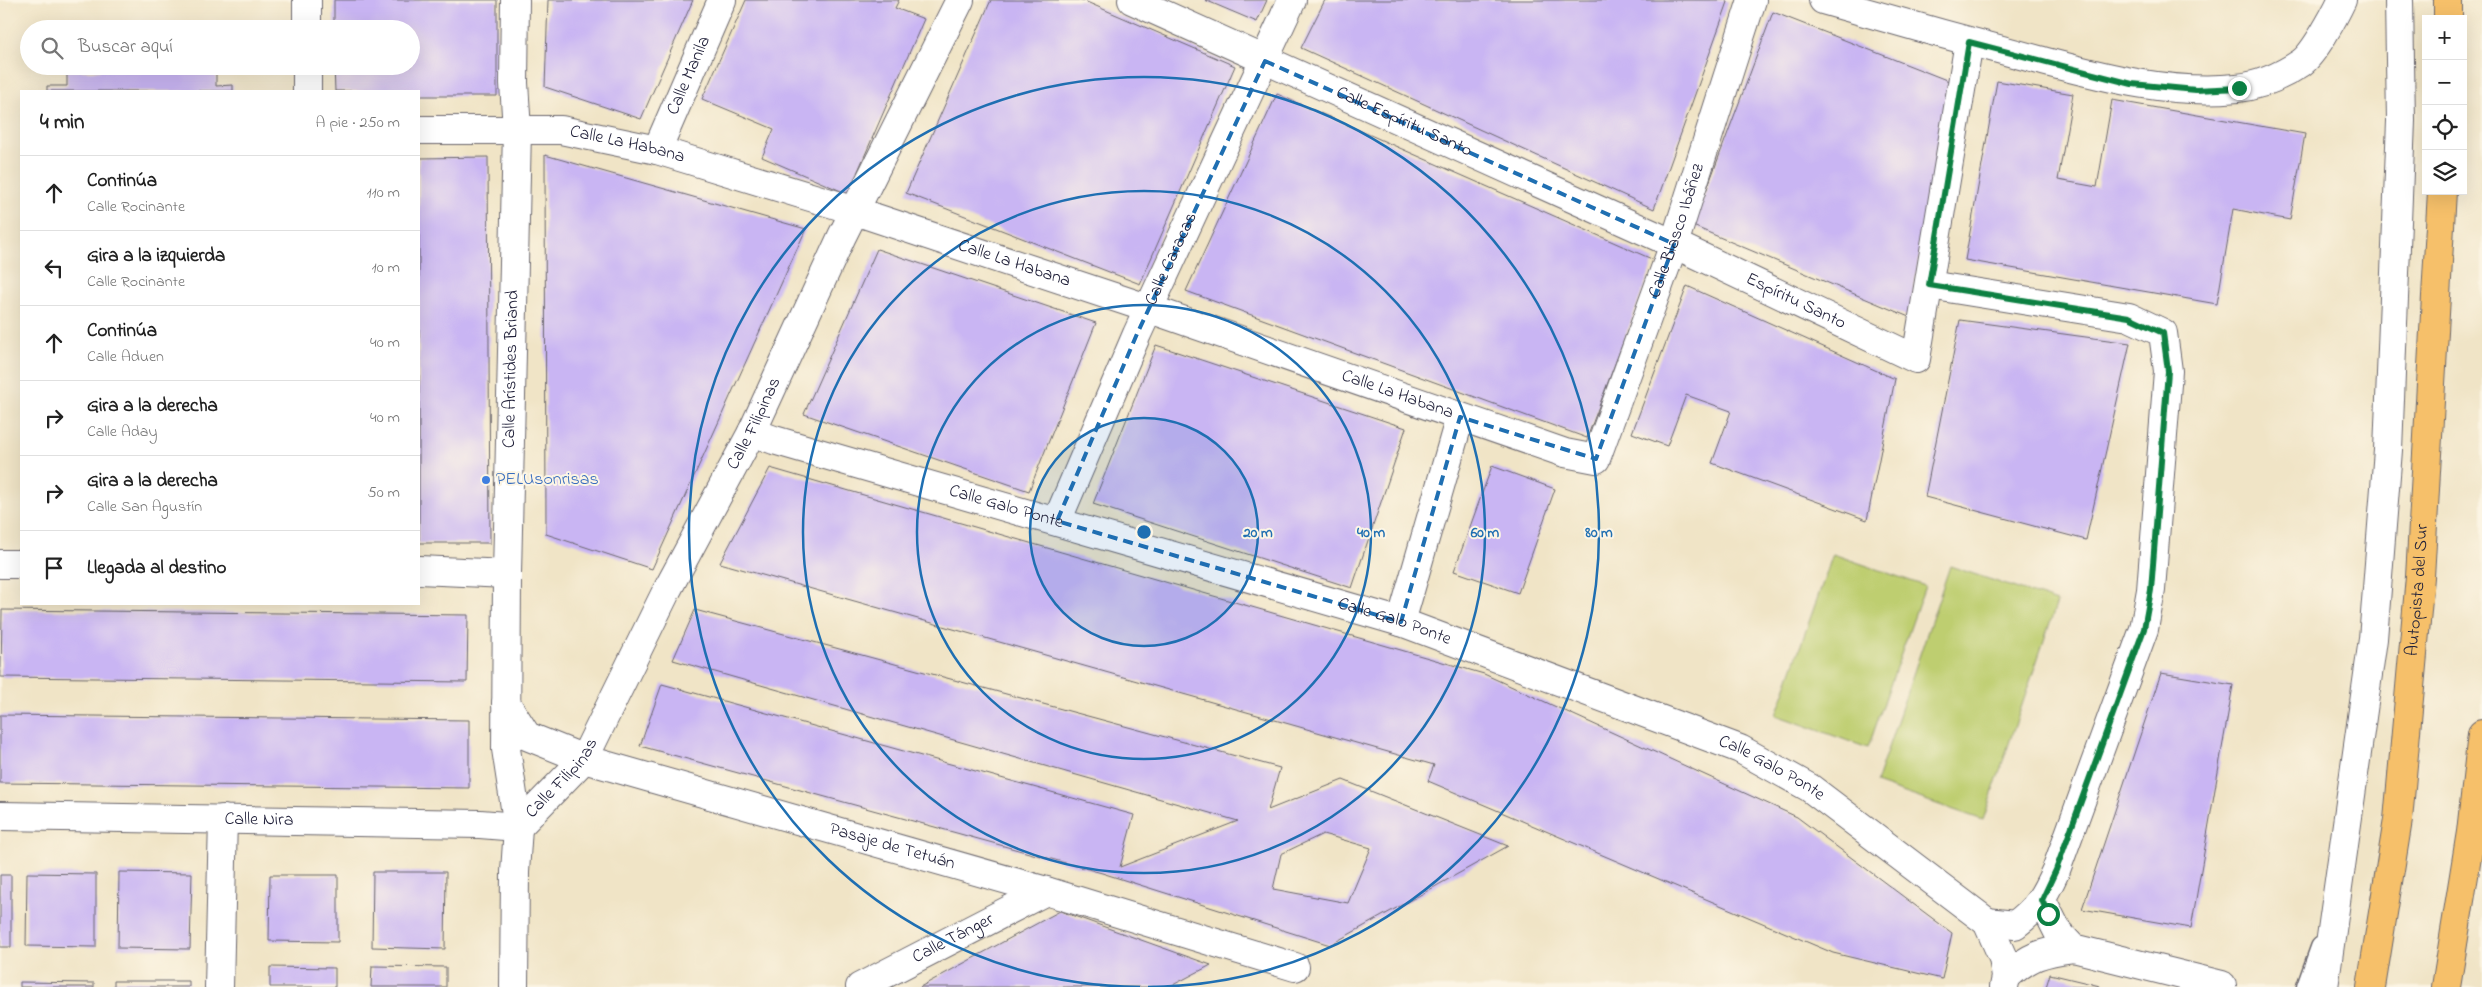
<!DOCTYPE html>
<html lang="es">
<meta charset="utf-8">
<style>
body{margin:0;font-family:"Indie Flower",sans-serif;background:#f2f2f2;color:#222}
.controls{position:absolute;right:15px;top:15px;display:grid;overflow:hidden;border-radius:0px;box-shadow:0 5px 20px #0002}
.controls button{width:45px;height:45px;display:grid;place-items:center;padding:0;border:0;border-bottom:1px solid #e0e0e0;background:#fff;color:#222;font:25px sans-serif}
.stop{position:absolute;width:15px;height:15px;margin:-11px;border:4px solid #0b8043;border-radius:50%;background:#fff}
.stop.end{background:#0b8043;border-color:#fff;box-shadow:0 1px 5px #0008}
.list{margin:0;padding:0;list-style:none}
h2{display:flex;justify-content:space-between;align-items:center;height:65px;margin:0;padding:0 20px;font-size:21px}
h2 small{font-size:16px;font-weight:400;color:#767676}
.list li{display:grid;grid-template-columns:32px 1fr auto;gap:15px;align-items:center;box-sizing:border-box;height:75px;padding:0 20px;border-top:1px solid #e0e0e0}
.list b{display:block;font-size:19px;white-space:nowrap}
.list p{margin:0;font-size:16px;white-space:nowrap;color:#767676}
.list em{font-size:16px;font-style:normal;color:#767676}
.icon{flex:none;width:28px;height:28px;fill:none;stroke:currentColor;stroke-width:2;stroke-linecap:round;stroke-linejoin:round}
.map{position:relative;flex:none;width:2482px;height:987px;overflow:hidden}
.search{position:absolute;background:#fff;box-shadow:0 5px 20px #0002;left:20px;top:20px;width:400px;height:55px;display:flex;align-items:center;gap:12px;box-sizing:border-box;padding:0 18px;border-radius:28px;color:#767676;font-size:19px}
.panel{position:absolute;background:#fff;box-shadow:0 5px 20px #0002;left:20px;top:90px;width:400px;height:515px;border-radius:0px}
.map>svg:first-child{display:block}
.green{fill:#bece70;stroke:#707856}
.building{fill:#c9b5f3;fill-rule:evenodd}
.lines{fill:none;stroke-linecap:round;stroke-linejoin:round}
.service-casing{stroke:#6a666c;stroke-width:25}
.minor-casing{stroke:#6a666c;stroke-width:30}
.motorway-casing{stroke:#6a666c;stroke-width:30}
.service{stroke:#fff;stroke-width:22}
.minor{stroke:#fff;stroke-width:28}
.motorway{stroke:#f6c06b;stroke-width:28}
.route{stroke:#0b8043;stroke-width:6}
.marked{fill:none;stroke:#1f6fb2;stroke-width:4;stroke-dasharray:10 6;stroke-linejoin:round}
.ring{fill:none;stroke:#1f6fb2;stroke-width:2.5}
.shop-dot{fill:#3f7fe0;stroke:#fcf5e5;stroke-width:2}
.labels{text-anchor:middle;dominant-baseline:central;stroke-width:4;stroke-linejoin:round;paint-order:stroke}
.street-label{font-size:18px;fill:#22223b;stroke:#fcf5e5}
.shop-label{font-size:18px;fill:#366cbe;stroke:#fcf5e5;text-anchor:start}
.centre{fill:#1f6fb2;stroke:#fcf5e5;stroke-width:2.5}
.ring-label{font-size:15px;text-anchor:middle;font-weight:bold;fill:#1f6fb2;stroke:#fcf5e5;stroke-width:4;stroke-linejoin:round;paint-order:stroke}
</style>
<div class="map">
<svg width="2482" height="987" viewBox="0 0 2482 987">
<rect width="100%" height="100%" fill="#fcf5e5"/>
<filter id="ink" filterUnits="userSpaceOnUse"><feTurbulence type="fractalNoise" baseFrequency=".02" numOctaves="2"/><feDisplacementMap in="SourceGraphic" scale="10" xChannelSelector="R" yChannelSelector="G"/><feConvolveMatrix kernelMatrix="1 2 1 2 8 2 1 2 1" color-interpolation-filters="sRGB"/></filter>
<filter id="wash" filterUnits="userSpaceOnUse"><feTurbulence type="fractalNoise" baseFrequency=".0096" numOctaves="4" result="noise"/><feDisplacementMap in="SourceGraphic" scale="20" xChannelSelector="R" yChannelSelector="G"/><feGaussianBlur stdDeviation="1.12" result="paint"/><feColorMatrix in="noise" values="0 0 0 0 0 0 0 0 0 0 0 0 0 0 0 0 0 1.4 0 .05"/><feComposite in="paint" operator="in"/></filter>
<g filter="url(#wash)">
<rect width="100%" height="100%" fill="#f0e4c6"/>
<path class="green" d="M1833,554L1925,586L1868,748L1776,715Z
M1950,566L2057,602L1983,820L1876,783Z"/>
<g id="blocks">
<path class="building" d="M334,0H497V96H419V91H335L334,66H411V29H334Z
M548,0H693L641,119L545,87Z
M746,0H899L895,8L924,19L848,194L762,157L774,129L702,99Z
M991,0H1082L1235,66L1140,284L906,193Z
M1205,0H1267L1257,22Z
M1325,0H1724L1728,2L1654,209L1301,48Z
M1773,12L1949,81L1909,317L1693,226Z
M100,66H191V71L216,70V86L233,85V91H47V86H67V71H100Z
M1997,81L2073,94L2058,180L2097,187L2112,100L2305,134L2290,220L2233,209L2217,304L1965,260Z
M1277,94L1654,260L1587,438L1186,291Z
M545,155L806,229L652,569L546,534Z
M488,157L490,543H419V158Z
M877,249L1096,323L1029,491L804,414Z
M1687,286L1895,379L1867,520L1712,463L1731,411L1686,395L1667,446L1632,433Z
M1960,320L2130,343L2086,540L1925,497Z
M1156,345L1406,428L1352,588L1093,504Z
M1492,466L1555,489L1518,593L1454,571Z
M770,468L1484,674L1797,817L1952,933L1942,979L1833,953L1428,781L1434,765L720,563Z
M2,610L468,615L467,682L1,677Z
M695,610L1280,768L1268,810L1343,780L1508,846L1330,945L1102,873L640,746L662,684L1134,815L1120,867L1238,821L673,660ZM1323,834L1371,848L1348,903L1273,889L1281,854Z
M2161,673L2233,685L2191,928L2082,909Z
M0,715L469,720V788L0,783Z
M119,872L192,873L190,949L118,948Z
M373,872H446L445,949L372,947Z
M27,873L96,874V947L26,946Z
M0,875H11V947H0Z
M270,875H338V942L269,941Z
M1060,911L1211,965L1169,987H920Z
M372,966L446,967V987H371Z
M270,967L335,968V987H270Z
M2050,974L2100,986V987H2046Z
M114,981H189V987H114Z
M20,982L94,983V987H20Z"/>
</g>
</g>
<g filter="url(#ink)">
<use href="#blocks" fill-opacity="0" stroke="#6a666c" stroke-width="1"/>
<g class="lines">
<g class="service-casing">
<path id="service" d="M2308,987L2322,948"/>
</g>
<g class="minor-casing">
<g id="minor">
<path d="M307,0V29"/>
<path id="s1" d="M1132,0L1674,244L1916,359L1969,42"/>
<path d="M1823,0C1895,21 1967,41 2039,60C2104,77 2170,95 2237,88C2259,86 2283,75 2301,63C2314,54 2335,15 2342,0"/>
<path d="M307,66V91"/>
<path id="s2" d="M419,130H561L657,150L840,206L1150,309L1565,453L1596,459L1674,244L1752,0"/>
<path id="s3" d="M657,150L722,0"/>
<path d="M1929,285L2129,317L2163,333L2168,371L2151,590L2144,629L2056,870C2044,896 2038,908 2015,925L1987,922"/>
<path id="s4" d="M752,432L774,440L1401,622L1740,749L1810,788L1987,922L2003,958L2006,977L2004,987"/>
<path id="s5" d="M1057,521L1137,334L1292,0"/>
<path d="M0,564H21"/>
<path d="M419,570L507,574"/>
<path d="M1401,622L1460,417"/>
<path id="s6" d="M506,703L527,736L584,759L1046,891L1295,967"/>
<path id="s7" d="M0,816L480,824L518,827"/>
<path id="s8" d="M518,827L584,759L665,594L752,432L842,236L960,0"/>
<path d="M2042,900L2058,932L2073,948L2222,985V987"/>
<path d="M2006,977C2029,956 2042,952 2073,948"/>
<path d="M219,987L223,819"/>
<path id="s9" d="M514,987L515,872L518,827L506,749L507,574L517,130L514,83L515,0"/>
<path id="s10" d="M860,987L1046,891"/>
<path d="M2324,987L2373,639L2388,450L2401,121L2399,0"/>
</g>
</g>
<g class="motorway-casing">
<g id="motorway">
<path d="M2448,0V19"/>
<path id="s11" d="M2371,987L2398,820L2420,577L2442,191"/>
<path d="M2446,987L2471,832L2482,734"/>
</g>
</g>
<use href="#service" class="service"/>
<use href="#minor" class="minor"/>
<use href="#motorway" class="motorway"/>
</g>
</g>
<g class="lines" filter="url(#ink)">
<path class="route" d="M2048,914L2042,900L2056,870L2144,629L2151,590L2168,371L2163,333L2129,317L1929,285L1969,42L2132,84L2196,90L2239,88"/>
</g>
<path class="marked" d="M1265,61L1674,244L1596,459L1460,417L1401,622L1057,521L1137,334Z"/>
<circle cx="1144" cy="532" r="114" fill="#1f6fb2" fill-opacity=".12"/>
<g class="ring">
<circle cx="1144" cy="532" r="114"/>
<circle cx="1144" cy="532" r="227"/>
<circle cx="1144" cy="532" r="341"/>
<path d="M1140 987A455 455 0 1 1 1148 987"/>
</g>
<circle class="shop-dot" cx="486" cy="480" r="5"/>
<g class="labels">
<g class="street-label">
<text stroke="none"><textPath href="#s3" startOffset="81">Calle Manila</textPath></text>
<text stroke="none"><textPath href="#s1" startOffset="298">Calle Espíritu Santo</textPath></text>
<text stroke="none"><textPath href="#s2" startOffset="210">Calle La Habana</textPath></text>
<text stroke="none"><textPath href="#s2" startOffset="1471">Calle Blasco Ibáñez</textPath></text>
<text stroke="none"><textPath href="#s5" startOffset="286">Calle Caracas</textPath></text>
<text stroke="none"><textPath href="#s2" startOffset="615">Calle La Habana</textPath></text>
<text stroke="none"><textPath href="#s1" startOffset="729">Espíritu Santo</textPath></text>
<text stroke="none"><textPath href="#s9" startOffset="619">Calle Arístides Briand</textPath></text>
<text stroke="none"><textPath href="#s2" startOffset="1020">Calle La Habana</textPath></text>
<text stroke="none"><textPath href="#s8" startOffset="471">Calle Filipinas</textPath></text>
<text stroke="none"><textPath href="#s4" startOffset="265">Calle Galo Ponte</textPath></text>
<text stroke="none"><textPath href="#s11" startOffset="400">Autopista del Sur</textPath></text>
<text stroke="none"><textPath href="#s4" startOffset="670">Calle Galo Ponte</textPath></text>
<text stroke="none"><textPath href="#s4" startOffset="1075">Calle Galo Ponte</textPath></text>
<text stroke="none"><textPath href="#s8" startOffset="66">Calle Filipinas</textPath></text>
<text stroke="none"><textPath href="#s7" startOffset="259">Calle Nira</textPath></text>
<text stroke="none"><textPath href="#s6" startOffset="421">Pasaje de Tetuán</textPath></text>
<text stroke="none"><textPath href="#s10" startOffset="105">Calle Tánger</textPath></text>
</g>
<g class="shop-label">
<text x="496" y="480">PELUsonrisas</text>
</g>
</g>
<circle cx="1144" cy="532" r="8" class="centre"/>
<g class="ring-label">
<text x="1258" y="537">20 m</text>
<text x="1371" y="537">40 m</text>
<text x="1485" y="537">60 m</text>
<text x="1599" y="537">80 m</text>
</g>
</svg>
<div class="controls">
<button>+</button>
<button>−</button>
<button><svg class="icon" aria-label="locate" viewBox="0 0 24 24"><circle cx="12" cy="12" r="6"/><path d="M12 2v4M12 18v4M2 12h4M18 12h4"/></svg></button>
<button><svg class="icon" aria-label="layers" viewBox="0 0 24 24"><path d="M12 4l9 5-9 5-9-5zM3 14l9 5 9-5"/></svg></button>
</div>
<div class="stop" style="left:2048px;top:914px"></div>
<div class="stop end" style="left:2239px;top:88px"></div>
<div class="search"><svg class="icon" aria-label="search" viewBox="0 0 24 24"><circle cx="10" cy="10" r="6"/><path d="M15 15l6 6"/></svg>Buscar aquí</div>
<section class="panel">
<h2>4 min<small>A pie · 250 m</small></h2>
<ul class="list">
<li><svg class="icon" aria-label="ahead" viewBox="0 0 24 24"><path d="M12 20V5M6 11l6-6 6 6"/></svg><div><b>Continúa</b><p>Calle Rocinante</p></div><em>110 m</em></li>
<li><svg class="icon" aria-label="left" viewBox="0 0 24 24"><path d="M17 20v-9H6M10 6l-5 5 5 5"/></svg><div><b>Gira a la izquierda</b><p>Calle Rocinante</p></div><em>10 m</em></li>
<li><svg class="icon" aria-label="ahead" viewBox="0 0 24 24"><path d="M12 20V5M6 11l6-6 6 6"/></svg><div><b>Continúa</b><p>Calle Aduen</p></div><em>40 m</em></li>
<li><svg class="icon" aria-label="right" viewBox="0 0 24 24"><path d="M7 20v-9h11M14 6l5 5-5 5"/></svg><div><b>Gira a la derecha</b><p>Calle Aday</p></div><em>40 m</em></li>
<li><svg class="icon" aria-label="right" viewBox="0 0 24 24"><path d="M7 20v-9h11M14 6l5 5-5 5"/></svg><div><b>Gira a la derecha</b><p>Calle San Agustín</p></div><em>50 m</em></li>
<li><svg class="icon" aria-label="arrive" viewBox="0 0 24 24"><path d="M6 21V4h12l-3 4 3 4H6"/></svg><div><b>Llegada al destino</b></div></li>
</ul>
</section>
</div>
